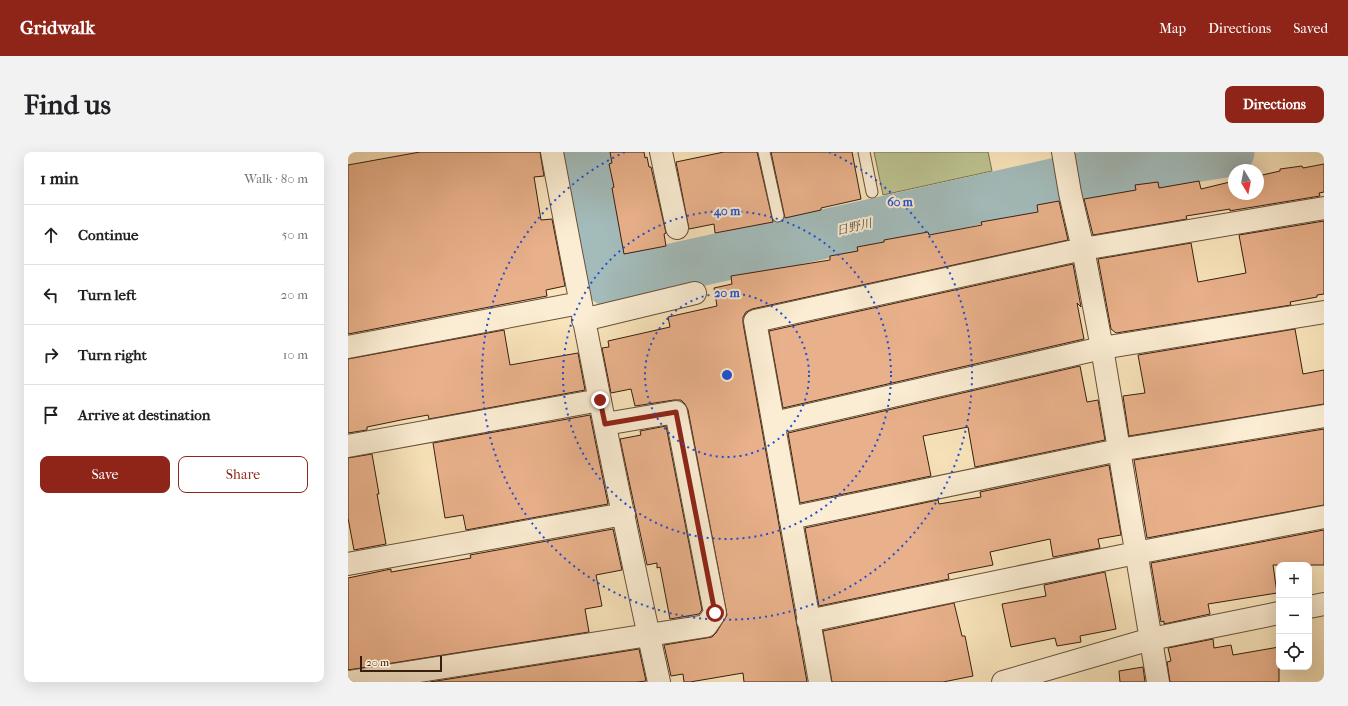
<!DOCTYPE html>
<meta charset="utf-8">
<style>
body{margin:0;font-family:"IM FELL French Canon","Noto Serif JP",serif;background:#f2f2f2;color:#202124}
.controls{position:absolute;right:12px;bottom:12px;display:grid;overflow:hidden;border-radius:8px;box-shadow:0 4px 16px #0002}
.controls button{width:36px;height:36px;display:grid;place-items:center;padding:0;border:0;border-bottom:1px solid #e0e0e0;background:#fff;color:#202124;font:20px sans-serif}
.compass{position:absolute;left:880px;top:12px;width:36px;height:36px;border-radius:50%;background:#fff;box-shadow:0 4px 16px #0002;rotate:170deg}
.scale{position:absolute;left:12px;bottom:10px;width:82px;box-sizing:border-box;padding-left:4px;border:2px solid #371e0e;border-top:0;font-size:11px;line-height:14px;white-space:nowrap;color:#371e0e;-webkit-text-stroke:3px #fbedd3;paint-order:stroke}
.stop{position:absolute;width:12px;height:12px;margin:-9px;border:3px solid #8f2418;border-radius:50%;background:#fff}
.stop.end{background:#8f2418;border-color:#fff;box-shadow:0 1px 4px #0008}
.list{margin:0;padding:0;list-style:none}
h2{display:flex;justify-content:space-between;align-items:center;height:52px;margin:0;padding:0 16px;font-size:17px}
h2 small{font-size:13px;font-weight:400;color:#757577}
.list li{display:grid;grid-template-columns:26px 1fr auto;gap:12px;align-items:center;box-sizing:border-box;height:60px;padding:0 16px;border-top:1px solid #e0e0e0}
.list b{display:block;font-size:15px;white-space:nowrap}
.list em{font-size:13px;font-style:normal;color:#757577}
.actions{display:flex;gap:8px;padding:12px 16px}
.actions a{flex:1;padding:9px 0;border:1px solid #8f2418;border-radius:8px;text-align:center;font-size:14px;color:#8f2418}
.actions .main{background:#8f2418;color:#fff}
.icon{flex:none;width:22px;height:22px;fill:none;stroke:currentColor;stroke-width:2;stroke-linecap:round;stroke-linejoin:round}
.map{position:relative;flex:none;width:976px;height:530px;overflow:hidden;border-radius:8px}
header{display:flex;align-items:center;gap:24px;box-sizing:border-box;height:56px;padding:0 20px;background:#8f2418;color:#fff}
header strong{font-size:19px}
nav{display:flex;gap:22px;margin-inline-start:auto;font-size:14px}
.intro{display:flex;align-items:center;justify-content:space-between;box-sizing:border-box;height:96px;padding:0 24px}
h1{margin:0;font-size:28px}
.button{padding:10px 18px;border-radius:8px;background:#8f2418;color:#fff;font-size:14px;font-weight:700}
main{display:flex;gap:24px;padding:0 24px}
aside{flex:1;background:#fff;border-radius:8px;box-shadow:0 4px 16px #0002}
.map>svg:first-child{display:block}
.green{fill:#bcc491;stroke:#7a7150}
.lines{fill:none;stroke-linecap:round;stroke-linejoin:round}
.river{stroke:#a3bcbb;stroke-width:49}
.building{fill:#e9b18b;stroke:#371e0e}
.service-casing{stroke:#685039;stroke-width:13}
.minor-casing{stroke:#685039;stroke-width:24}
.service{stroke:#fbedd3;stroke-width:11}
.minor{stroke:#fbedd3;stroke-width:22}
.route{stroke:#8f2418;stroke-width:5}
.ring{fill:none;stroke:#1d4ed8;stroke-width:2;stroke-dasharray:2 4}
.labels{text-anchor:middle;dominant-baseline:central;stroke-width:4;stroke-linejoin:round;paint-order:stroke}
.water-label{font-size:12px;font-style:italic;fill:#574d42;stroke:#fbedd3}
.centre{fill:#1d4ed8;stroke:#fbedd3;stroke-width:2}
.ring-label{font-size:12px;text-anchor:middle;font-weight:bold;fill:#1d4ed8;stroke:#fbedd3;stroke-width:4;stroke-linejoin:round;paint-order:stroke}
</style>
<header>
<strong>Gridwalk</strong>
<nav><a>Map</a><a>Directions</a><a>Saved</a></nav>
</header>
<div class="intro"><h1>Find us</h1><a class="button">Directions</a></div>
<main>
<aside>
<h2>1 min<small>Walk · 80 m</small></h2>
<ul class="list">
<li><svg class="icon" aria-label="ahead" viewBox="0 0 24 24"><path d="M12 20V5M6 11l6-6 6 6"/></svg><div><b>Continue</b></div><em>50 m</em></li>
<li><svg class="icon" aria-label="left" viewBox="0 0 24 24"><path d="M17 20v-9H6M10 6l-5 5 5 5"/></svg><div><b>Turn left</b></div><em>20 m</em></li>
<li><svg class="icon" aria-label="right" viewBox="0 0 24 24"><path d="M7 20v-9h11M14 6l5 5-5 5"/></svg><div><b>Turn right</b></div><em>10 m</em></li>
<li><svg class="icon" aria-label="arrive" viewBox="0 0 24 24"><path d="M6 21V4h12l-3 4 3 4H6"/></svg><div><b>Arrive at destination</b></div></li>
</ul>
<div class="actions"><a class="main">Save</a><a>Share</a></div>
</aside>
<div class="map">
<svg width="976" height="530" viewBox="0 0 976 530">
<rect width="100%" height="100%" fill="#f9e4bb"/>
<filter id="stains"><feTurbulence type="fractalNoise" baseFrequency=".005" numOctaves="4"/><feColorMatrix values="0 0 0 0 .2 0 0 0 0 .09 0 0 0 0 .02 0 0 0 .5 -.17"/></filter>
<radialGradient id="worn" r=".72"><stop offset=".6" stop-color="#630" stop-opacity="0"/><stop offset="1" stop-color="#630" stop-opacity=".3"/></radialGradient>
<path class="green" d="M526,0H640L644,19L535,43Z"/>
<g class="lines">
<path class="river" d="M239,0L261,130L737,24L882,0"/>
</g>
<path class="building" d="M72,0H192L196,24L186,25L193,68L204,67L217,134L198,138L199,144L0,182V13Z
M262,0H296L297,6L299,5L301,15H303L318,81L316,82L318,94L276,102L264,36L266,35L261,12L264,11Z
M376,0H409L425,70L367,81L366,72L341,77L328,10Z
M423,0H504L513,47L473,56V58L437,66Z
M976,12V40L971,41L972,44L887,58L882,59V57L838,64L839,67L745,83L736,47L788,38L787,33L810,30L811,36L851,29L853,37L886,29V42H910V24L932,19V17L954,14L955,16Z
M711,49L720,88L404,157L398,160L395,165V171L459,530H396L395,521L342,530H336L335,522L323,524L316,493L364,485L368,481L379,463L340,258L337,252L333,248H326L287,254L283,237L263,241L254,196L261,195L260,189L322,175L320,165L369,154L366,136L384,132L383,124L482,108V104L510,99L509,95L536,90V88L580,80L581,83L634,73L633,70L690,60L689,53Z
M976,69V142L969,143V145L942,150L943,153L768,181L763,177L750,107L843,91L850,130L898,121L891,83Z
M725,112L733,155L729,151L736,187L435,256L421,179Z
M947,177L955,222L976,218V252L781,284L775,244L797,241L790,203Z
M156,178L162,213L230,201L237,238L81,267L80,263L53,268L19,275V278L0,281V207Z
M732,214L739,250L750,248L757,288L627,315L620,275L575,284L583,324L452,351L440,281Z
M242,263L260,352L118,378L115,363L97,366L85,291Z
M318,274L354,458L351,462L322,467L312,415L309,416V411L299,413L272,287L293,283L292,279Z
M976,277V353L799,386L786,308Z
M24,302L31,342H29L38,392L6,398L0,366V306Z
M761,313L773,383L750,387L752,396L705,405L702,387L642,400L645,413L604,421L600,422L601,427L471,454L457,376L590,348L591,352L633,345L632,340Z
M265,377L274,418L248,423L254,454L237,457L241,480L0,518V426L43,417V420L123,406L122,403Z
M976,378V413H925L929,441L860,452L862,462L816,472V469L813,470L803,411Z
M757,420L768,477L732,484L733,490L709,494L707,486L663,495L654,452L698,444L696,433Z
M606,451L614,484H617L625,524L595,530H484L475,479Z
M865,487L866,496L883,493L885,503L931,495V530H822L819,510L823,509L820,496Z
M291,497L298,529L289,530H82Z
M795,515L797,530H772L771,519Z"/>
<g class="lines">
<g class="service-casing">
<path id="service" d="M416,0L430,64
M516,0L524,40"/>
</g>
<g class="minor-casing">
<path id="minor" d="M204,0C237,177 272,354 311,530
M313,0L329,76
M715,0L722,41L735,97L754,196L810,530
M235,168L347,141
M0,195L232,151
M426,271L754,196L976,160
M0,294L252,248
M442,366L771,298L976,264
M0,412L276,362
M961,455L976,452
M460,469L788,401L976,365
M1,530L358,474L367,461L328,260L257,272
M472,530L407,169L735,97L976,56
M655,530L803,487L931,461"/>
</g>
<use href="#service" class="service"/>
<use href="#minor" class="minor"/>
</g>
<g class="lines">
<path class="route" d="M252,248L257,272L328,260L367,461"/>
</g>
<g class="ring">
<circle cx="379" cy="223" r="82"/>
<circle cx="379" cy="223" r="164"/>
<path d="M481 0A245 245 0 1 1 277 0"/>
</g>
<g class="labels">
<g class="water-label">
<text transform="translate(506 75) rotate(-13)">日野川</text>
</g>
</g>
<circle cx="379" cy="223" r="6" class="centre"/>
<g class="ring-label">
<text x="552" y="54">60 m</text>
<text x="379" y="63">40 m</text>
<text x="379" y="145">20 m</text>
</g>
<rect width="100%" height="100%" filter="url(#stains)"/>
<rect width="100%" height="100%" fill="url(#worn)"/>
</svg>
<div class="controls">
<button>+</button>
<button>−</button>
<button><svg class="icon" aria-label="locate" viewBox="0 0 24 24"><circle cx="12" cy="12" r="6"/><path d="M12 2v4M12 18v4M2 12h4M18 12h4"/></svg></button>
</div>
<svg class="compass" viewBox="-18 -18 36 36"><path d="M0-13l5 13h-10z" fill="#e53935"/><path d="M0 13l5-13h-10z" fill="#757577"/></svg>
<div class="scale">20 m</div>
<div class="stop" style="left:367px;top:461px"></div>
<div class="stop end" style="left:252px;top:248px"></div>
</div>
</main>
